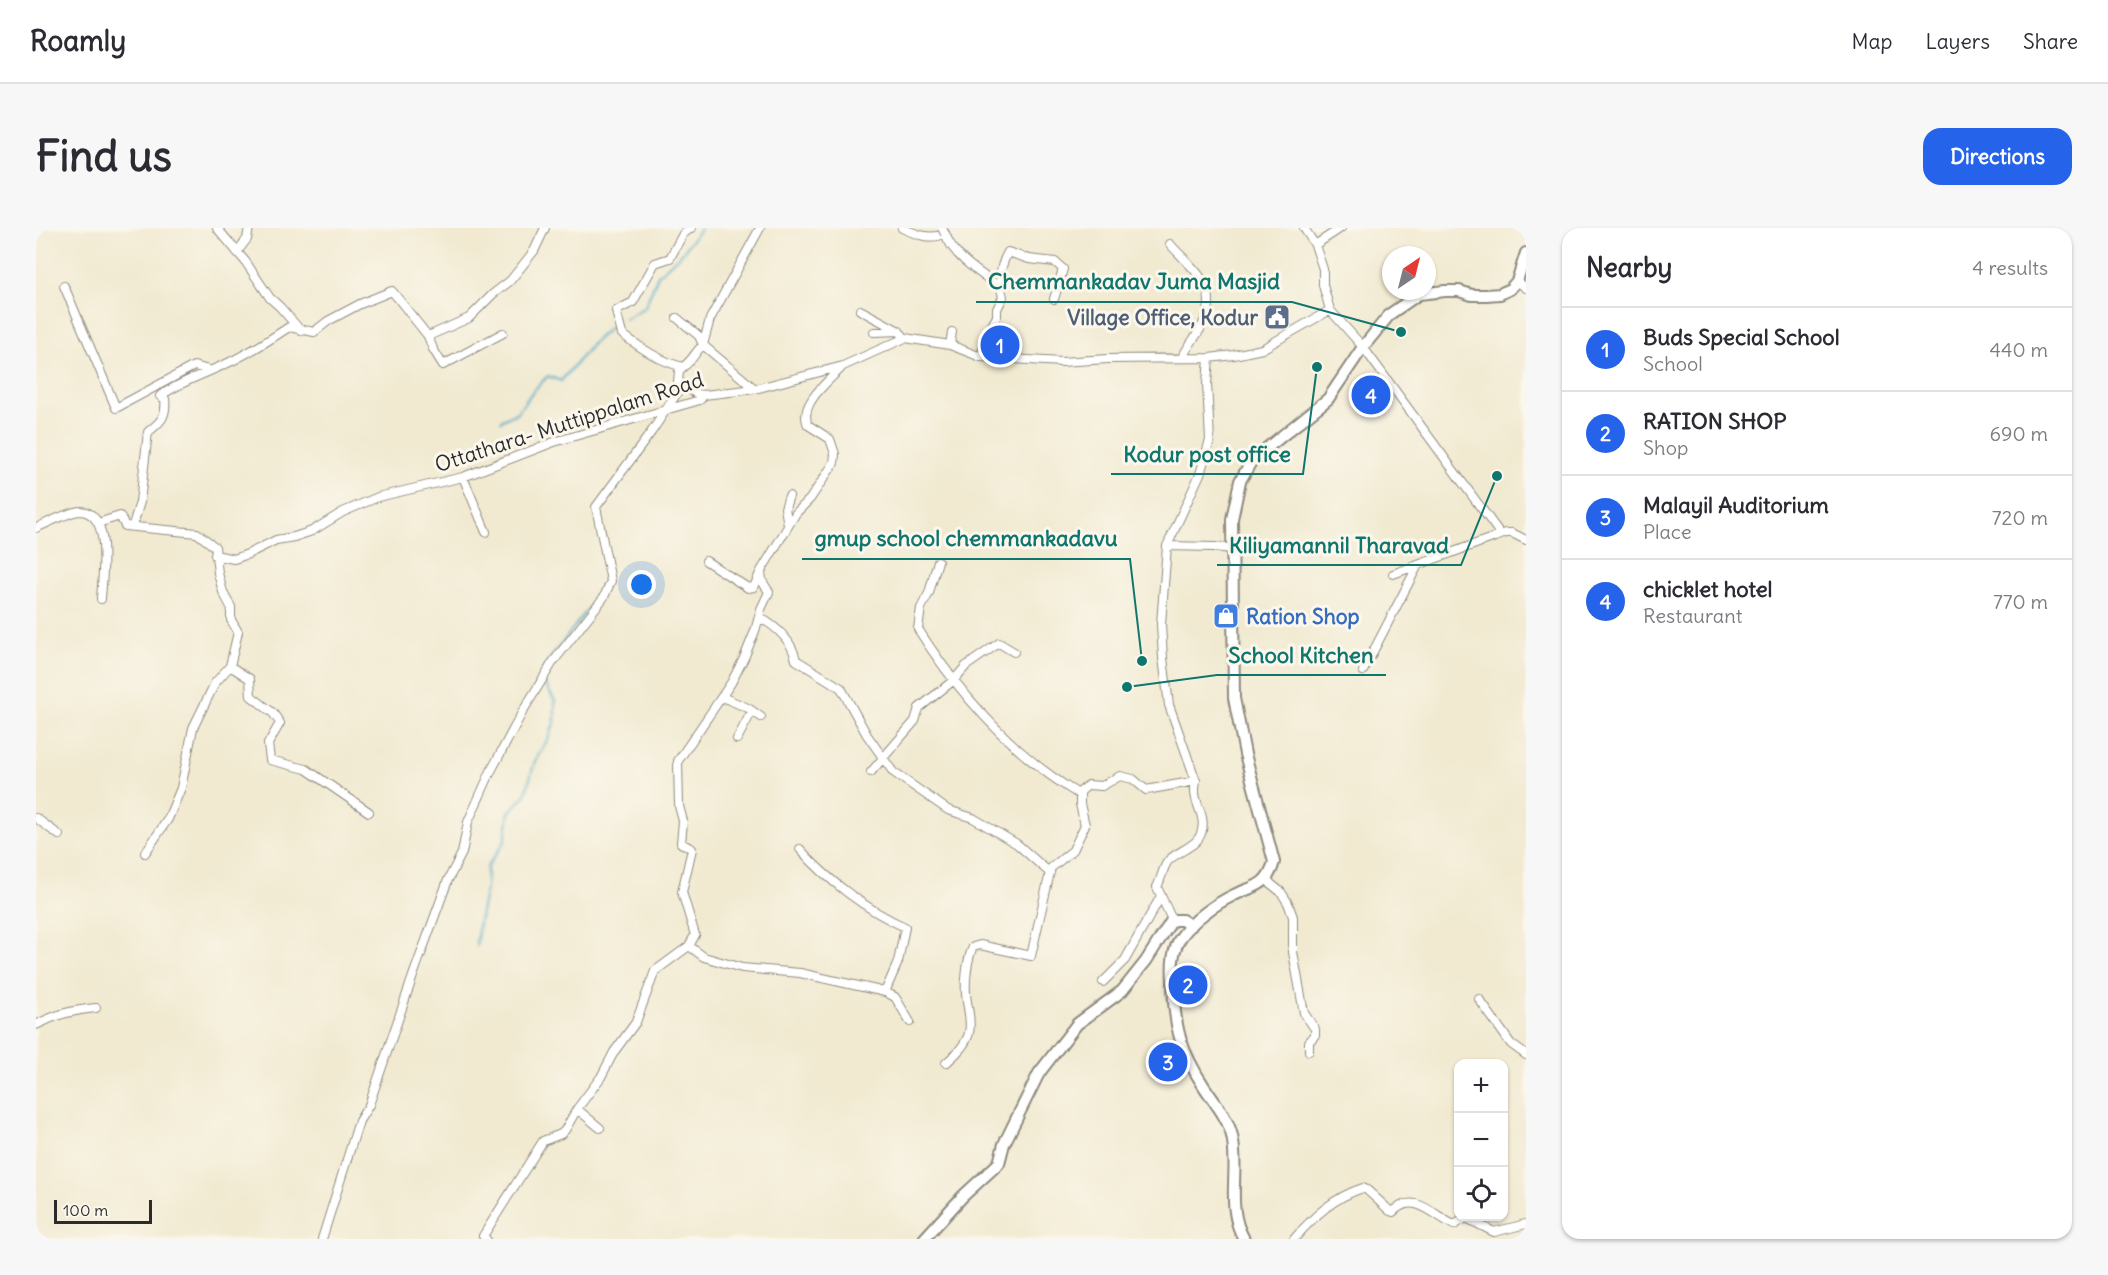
<!DOCTYPE html>
<meta charset="utf-8">
<style>
body{margin:0;font-family:Delius,sans-serif;background:#f7f7f7;color:#2b2b33}
.controls{position:absolute;right:18px;bottom:18px;display:grid;overflow:hidden;border-radius:12px;box-shadow:0 2px 4px #0004}
.controls button{width:54px;height:54px;display:grid;place-items:center;padding:0;border:0;border-bottom:2px solid #e1e1e2;background:#fff;color:#2b2b33;font:30px sans-serif}
.compass{position:absolute;left:1346px;top:18px;width:54px;height:54px;border-radius:50%;background:#fff;box-shadow:0 2px 4px #0004;rotate:35deg}
.scale{position:absolute;left:18px;bottom:15px;width:98px;box-sizing:border-box;padding-left:6px;border:3px solid #2b2b2b;border-top:0;font-size:16px;line-height:21px;white-space:nowrap;color:#2b2b2b;-webkit-text-stroke:4px #fbf7ec;paint-order:stroke}
.you{position:absolute;left:606px;top:357px;width:21px;height:21px;margin:-15px;border:4px solid #fff;border-radius:50%;background:#1a73e8;box-shadow:0 0 0 9px #1a73e833}
.badge{display:grid;place-items:center;width:39px;height:39px;border-radius:50%;background:#2563eb;color:#fff;font-size:20px;font-weight:700}
.pin{position:absolute;translate:-50% -50%;border:3px solid #fff;box-shadow:0 2px 6px #0006}
.list{margin:0;padding:0;list-style:none}
h2{display:flex;justify-content:space-between;align-items:center;height:78px;margin:0;padding:0 24px;font-size:26px}
h2 small{font-size:20px;font-weight:400;color:#7c7c81}
.list li{display:grid;grid-template-columns:39px 1fr auto;gap:18px;align-items:center;box-sizing:border-box;height:84px;padding:0 24px;border-top:2px solid #e1e1e2}
.list b{display:block;font-size:22px;white-space:nowrap}
.list p{margin:0;font-size:20px;white-space:nowrap;color:#7c7c81}
.list em{font-size:20px;font-style:normal;color:#7c7c81}
.icon{flex:none;width:33px;height:33px;fill:none;stroke:currentColor;stroke-width:2;stroke-linecap:round;stroke-linejoin:round}
.map{position:relative;flex:none;width:1490px;height:1011px;overflow:hidden;border-radius:18px}
header{display:flex;align-items:center;gap:36px;box-sizing:border-box;height:84px;padding:0 30px;background:#fff;border-bottom:2px solid #e1e1e2}
header strong{font-size:28px}
nav{display:flex;gap:33px;margin-inline-start:auto;font-size:21px}
.intro{display:flex;align-items:center;justify-content:space-between;box-sizing:border-box;height:144px;padding:0 36px}
h1{margin:0;font-size:42px}
.button{padding:15px 27px;border-radius:18px;background:#2563eb;color:#fff;font-size:21px;font-weight:700}
main{display:flex;gap:36px;padding:0 36px}
aside{flex:1;background:#fff;border-radius:18px;box-shadow:0 2px 4px #0004}
.map>svg:first-child{display:block}
.lines{fill:none;stroke-linecap:round;stroke-linejoin:round}
.stream{stroke:#47a8c6;stroke-width:2}
.street-casing{stroke:#8e8a7e;stroke-width:10}
.secondary-casing{stroke:#8e8a7e;stroke-width:14}
.street{stroke:#fff;stroke-width:8}
.secondary{stroke:#fff;stroke-width:10}
.street-bridge-casing{stroke:#8e8a7e;stroke-width:10;stroke-linecap:butt}
.street-bridge{stroke:#fff;stroke-width:8}
.labels{text-anchor:middle;dominant-baseline:central;stroke-width:6;stroke-linejoin:round;paint-order:stroke}
.service-label{font-size:21px;font-weight:bold;fill:#4e5e75;stroke:#fbf7ec;text-anchor:end}
.street-label{font-size:21px;fill:#2b2b2b;stroke:#fbf7ec}
.shop-label{font-size:21px;font-weight:bold;fill:#366cbe;stroke:#fbf7ec;text-anchor:start}
.leader{fill:none;stroke:#0f766e;stroke-width:2}
.callout-dot{fill:#0f766e;stroke:#fbf7ec;stroke-width:2}
.callout-label{font-size:22px;text-anchor:middle;font-weight:bold;fill:#0f766e;stroke:#fbf7ec;stroke-width:6;stroke-linejoin:round;paint-order:stroke}
</style>
<header>
<strong>Roamly</strong>
<nav><a>Map</a><a>Layers</a><a>Share</a></nav>
</header>
<div class="intro"><h1>Find us</h1><a class="button">Directions</a></div>
<main>
<div class="map">
<svg width="1490" height="1011" viewBox="0 0 1490 1011">
<rect width="100%" height="100%" fill="#fbf7ec"/>
<filter id="ink" filterUnits="userSpaceOnUse"><feTurbulence type="fractalNoise" baseFrequency=".0167" numOctaves="2"/><feDisplacementMap in="SourceGraphic" scale="12" xChannelSelector="R" yChannelSelector="G"/><feConvolveMatrix kernelMatrix="1 2 1 2 8 2 1 2 1" color-interpolation-filters="sRGB"/></filter>
<filter id="wash" filterUnits="userSpaceOnUse"><feTurbulence type="fractalNoise" baseFrequency=".008" numOctaves="4" result="noise"/><feDisplacementMap in="SourceGraphic" scale="24" xChannelSelector="R" yChannelSelector="G"/><feGaussianBlur stdDeviation="1.35" result="paint"/><feColorMatrix in="noise" values="0 0 0 0 0 0 0 0 0 0 0 0 0 0 0 0 0 1.4 0 .05"/><feComposite in="paint" operator="in"/></filter>
<g filter="url(#wash)">
<rect width="100%" height="100%" fill="#f1ead1"/>
<g class="lines">
<path class="stream" d="M588,91L609,79L622,47L645,26L665,0
M465,193L482,184L497,163L512,148L525,153L559,113L577,97
M506,445L510,436L567,361
M440,718L443,694L450,660L451,639L469,613L473,584L489,568L499,533L513,509L519,493V473L507,453"/>
</g>
</g>
<g filter="url(#ink)">
<g class="lines">
<g class="street-casing">
<path id="street" d="M181,0L209,33L234,70L244,79L265,103
M655,0L647,6L634,30L619,35L597,74L580,83L586,106C605,120 623,133 647,139C657,132 659,124 667,117L719,161
M866,0C879,6 896,13 909,5C917,29 944,45 964,59
M1268,0L1279,17L1287,41V57L1294,82L1327,119L1465,307
M1134,16C1156,41 1185,58 1168,94C1162,107 1152,117 1146,130
M1279,17L1305,0
M201,24L211,11L213,0
M1481,53L1490,60
M28,58L80,180L158,138L173,142
M824,82L863,103L869,110
M641,90L663,108L667,117L674,91L724,0
M838,104L863,103
M392,108L397,121L407,137L467,105
M914,117L916,104
M945,129L952,105L961,88V81L967,69C962,53 964,38 972,24L993,31L1019,34L1027,41L1018,71
M647,139L643,143L642,154C654,158 652,165 668,167
M427,249L450,304
M62,295L84,288L89,298L161,305L179,319L182,345L187,364L195,379V392L202,404L194,438L179,455L157,500L145,560L132,591L109,625
M97,297L104,274L112,204C125,194 131,188 129,171L124,168C147,152 172,145 196,133C216,123 235,111 253,99L278,104L292,93L324,76L356,63L392,108L397,106L433,90L457,66L474,53L498,23L509,0
M752,297L749,280L753,268
M0,300C9,296 35,283 44,283C77,284 66,349 65,371
M1131,318L1178,319L1196,321
M179,327L198,331L212,326L240,312L258,309L276,303L307,284L342,269L427,249L518,214L664,172L668,167L719,161L807,138L869,110L914,117L945,129L1025,134L1072,131L1173,130L1198,127L1226,121L1294,82
M670,333L712,360L718,359L724,345
M902,333L893,365L885,380L882,401C924,467 977,527 1044,567
M1357,346L1470,305H1476L1490,312
M723,389C741,399 756,412 760,432L805,460L831,507L857,544L912,582L937,590L981,616L1014,645
M194,438L214,451L215,468L237,485L244,495L232,516L234,532L270,541L333,584
M1327,443L1382,337
M686,469L712,480L725,489
M701,511L716,483
M835,544L879,493L883,480L918,452L930,438L963,415L978,424
M1160,553L1133,477L1127,430L1125,396L1131,318L1164,246L1174,212L1171,156L1173,130
M0,590L23,607
M764,621C790,651 832,683 869,699L862,734L849,764L859,769L874,794
M1230,650L1235,656L1245,664L1252,675L1257,689V724L1268,785L1279,801V807L1273,814V823
M1136,692L1121,659C1125,652 1127,639 1132,633C1142,622 1163,619 1166,602C1170,584 1155,575 1160,553
M653,718L668,729L706,740L764,745L849,764
M1067,754L1089,732L1125,668
M1443,771L1475,816L1490,827
M0,797C20,786 38,782 60,780
M910,835C919,827 930,817 933,805C936,792 931,779 930,766C929,753 931,731 937,719L944,717L995,728L1015,640L1037,622L1049,597L1044,576V564L1052,557L1066,558L1084,548L1097,551L1110,562L1160,553
M541,881L564,900
M286,1011L323,893L333,877L378,745L412,652L426,625L432,594L455,543L487,483L517,434L568,369L575,353L560,279L616,203L647,156
M450,1011L447,1008L507,913L525,906L529,902L541,881L565,849L578,824L600,794L619,743L653,718L659,707L646,664L656,621L645,615L647,593L643,578L642,533L695,455L708,430L719,403L725,381L733,364L726,353L725,343L760,285L774,271L798,235L799,226L794,211L772,197C762,176 793,153 806,139
M1258,1011C1277,989 1298,969 1327,960L1331,962L1354,983L1357,984C1378,962 1398,988 1418,997L1430,990L1458,1004L1490,996"/>
</g>
<g class="secondary-casing">
<path id="secondary" d="M888,1011L927,968L963,935L968,916L1003,845L1041,796L1086,763L1110,733L1136,692H1146L1155,698
M1208,1011C1189,979 1204,941 1196,908C1192,890 1179,875 1169,860C1144,822 1138,799 1137,753C1136,738 1136,722 1145,709C1157,692 1179,676 1198,667C1217,658 1231,659 1238,634L1209,526L1198,470L1196,291L1204,253L1216,232L1292,171L1327,119L1354,86L1383,66L1409,63H1423L1436,67H1450L1464,66L1474,61L1481,53L1490,25"/>
</g>
<use href="#street" class="street"/>
<use href="#secondary" class="secondary"/>
<g class="street-bridge-casing">
<path id="street-bridge" d="M906,0L909,6"/>
</g>
<use href="#street-bridge" class="street-bridge"/>
</g>
</g>
<defs>
<g id="civic-square" transform="scale(1.35)"><rect x="-9" y="-9" width="18" height="18" rx="4" fill="#5c6f8a" stroke="#fbf7ec"/><path d="M-.6-6.5H3V-4.5H.6V-3L4-1V1h2V6H-6V1h2V-1L-.6-3ZM-1.2 2.5V6h2.4V2.5Z" fill="#fff"/></g>
<g id="shop-square" transform="scale(1.35)"><rect x="-9" y="-9" width="18" height="18" rx="4" fill="#3f7fe0" stroke="#fbf7ec"/><path d="M-5-2.5h2.3a2.7 3.5 0 0 1 5.4 0H5L5.5 6h-11ZM-1.5-2.5h3a1.5 2.3 0 0 0-3 0Z" fill="#fff"/></g>
</defs>
<g fill-rule="evenodd">
<use href="#civic-square" x="1241" y="89"/>
<use href="#shop-square" x="1190" y="388"/>
</g>
<g class="labels">
<g class="service-label">
<text x="1222" y="89">Village Office, Kodur</text>
</g>
<g class="street-label">
<text transform="translate(533 194) rotate(-18)">Ottathara- Muttippalam Road</text>
</g>
<g class="shop-label">
<text x="1210" y="388">Ration Shop</text>
</g>
</g>
<path class="leader" d="M1365 104L1256 74H940M1281 139L1267 246H1075M1106 433L1094 331H766M1461 248L1425 337H1181M1091 459L1181 447H1350"/>
<g class="callout-dot">
<circle cx="1365" cy="104" r="6"/>
<circle cx="1281" cy="139" r="6"/>
<circle cx="1106" cy="433" r="6"/>
<circle cx="1461" cy="248" r="6"/>
<circle cx="1091" cy="459" r="6"/>
</g>
<g class="callout-label">
<text x="1098" y="61">Chemmankadav Juma Masjid</text>
<text x="1171" y="234">Kodur post office</text>
<text x="930" y="318">gmup school chemmankadavu</text>
<text x="1303" y="325">Kiliyamannil Tharavad</text>
<text x="1265" y="435">School Kitchen</text>
</g>
</svg>
<div class="controls">
<button>+</button>
<button>−</button>
<button><svg class="icon" aria-label="locate" viewBox="0 0 24 24"><circle cx="12" cy="12" r="6"/><path d="M12 2v4M12 18v4M2 12h4M18 12h4"/></svg></button>
</div>
<svg class="compass" viewBox="-18 -18 36 36"><path d="M0-13l5 13h-10z" fill="#e53935"/><path d="M0 13l5-13h-10z" fill="#7c7c81"/></svg>
<div class="scale">100 m</div>
<div class="you"></div>
<div class="pin badge" style="left:964px;top:117px">1</div>
<div class="pin badge" style="left:1152px;top:757px">2</div>
<div class="pin badge" style="left:1132px;top:834px">3</div>
<div class="pin badge" style="left:1335px;top:167px">4</div>
</div>
<aside>
<h2>Nearby<small>4 results</small></h2>
<ul class="list">
<li><span class="badge">1</span><div><b>Buds Special School</b><p>School</p></div><em>440 m</em></li>
<li><span class="badge">2</span><div><b>RATION SHOP</b><p>Shop</p></div><em>690 m</em></li>
<li><span class="badge">3</span><div><b>Malayil Auditorium</b><p>Place</p></div><em>720 m</em></li>
<li><span class="badge">4</span><div><b>chicklet hotel</b><p>Restaurant</p></div><em>770 m</em></li>
</ul>
</aside>
</main>
